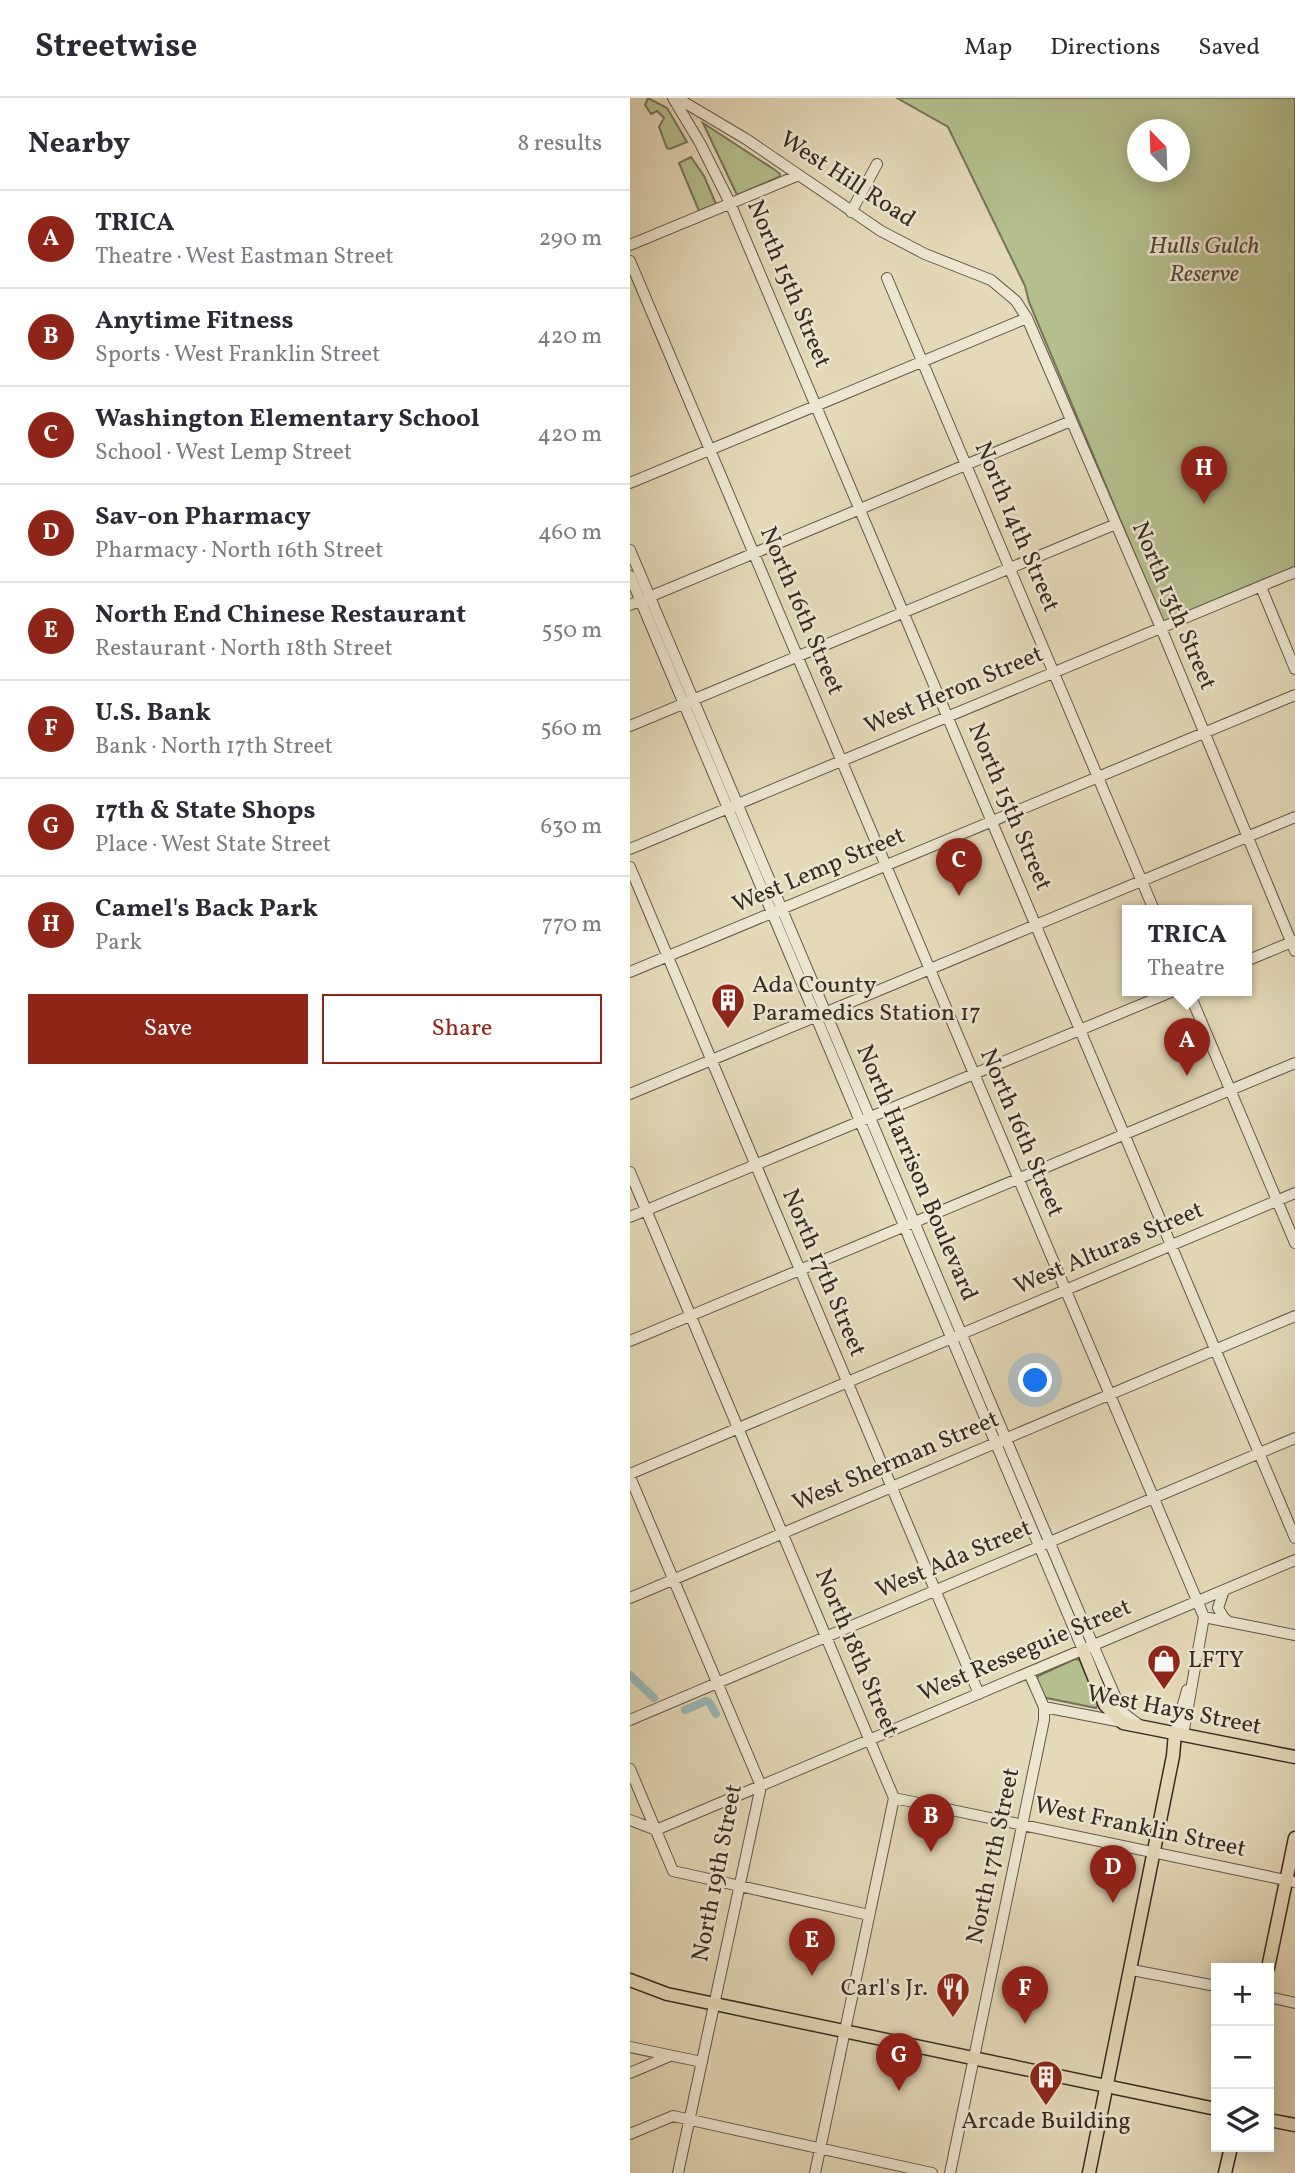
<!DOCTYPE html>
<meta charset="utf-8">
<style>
body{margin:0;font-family:Vollkorn,serif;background:#f2f2f3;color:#2b2b33}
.controls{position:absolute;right:21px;bottom:21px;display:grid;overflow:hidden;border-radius:0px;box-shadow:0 4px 18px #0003}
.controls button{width:63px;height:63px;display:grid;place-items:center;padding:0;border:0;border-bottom:2px solid #e1e1e2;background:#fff;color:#2b2b33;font:35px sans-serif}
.compass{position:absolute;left:497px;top:21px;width:63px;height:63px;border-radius:50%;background:#fff;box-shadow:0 4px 18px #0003;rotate:337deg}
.you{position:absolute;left:406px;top:1283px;width:24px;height:24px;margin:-18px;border:5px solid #fff;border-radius:50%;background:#1a73e8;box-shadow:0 0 0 10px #1a73e833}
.badge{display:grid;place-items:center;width:46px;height:46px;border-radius:50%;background:#8f2418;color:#fff;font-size:23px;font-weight:700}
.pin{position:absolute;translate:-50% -58px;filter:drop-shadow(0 2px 4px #0008)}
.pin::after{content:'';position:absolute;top:37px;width:24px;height:21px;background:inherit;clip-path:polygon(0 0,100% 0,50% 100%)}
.popup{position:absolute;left:492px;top:807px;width:130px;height:91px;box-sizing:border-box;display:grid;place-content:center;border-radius:0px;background:#fff;filter:drop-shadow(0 2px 5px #0005);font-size:23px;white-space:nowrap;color:#7c7c81}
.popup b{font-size:26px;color:#2b2b33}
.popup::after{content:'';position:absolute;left:50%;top:100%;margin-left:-14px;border:14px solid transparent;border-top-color:#fff}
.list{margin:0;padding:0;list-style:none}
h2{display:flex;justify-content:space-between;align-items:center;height:91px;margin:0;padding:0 28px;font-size:30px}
h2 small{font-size:23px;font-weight:400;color:#7c7c81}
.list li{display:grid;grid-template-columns:46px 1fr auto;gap:21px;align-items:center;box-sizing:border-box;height:98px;padding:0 28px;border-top:2px solid #e1e1e2}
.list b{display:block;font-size:26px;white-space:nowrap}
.list p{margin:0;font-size:23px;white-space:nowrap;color:#7c7c81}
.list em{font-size:23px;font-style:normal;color:#7c7c81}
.actions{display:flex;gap:14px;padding:21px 28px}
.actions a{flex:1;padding:16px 0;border:2px solid #8f2418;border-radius:0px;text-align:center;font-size:24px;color:#8f2418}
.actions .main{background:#8f2418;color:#fff}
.icon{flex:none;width:38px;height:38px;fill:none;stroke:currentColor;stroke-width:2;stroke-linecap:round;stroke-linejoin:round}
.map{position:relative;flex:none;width:665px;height:2075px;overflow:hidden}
header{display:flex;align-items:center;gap:42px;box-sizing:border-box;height:98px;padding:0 35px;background:#fff;border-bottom:2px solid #e1e1e2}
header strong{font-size:33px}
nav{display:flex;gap:38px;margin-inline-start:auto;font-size:24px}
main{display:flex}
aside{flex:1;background:#fff}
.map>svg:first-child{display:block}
.green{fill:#b5bf8e;stroke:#767558;stroke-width:2;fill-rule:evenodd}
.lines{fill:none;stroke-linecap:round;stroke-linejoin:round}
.canal{stroke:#98b8b8;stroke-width:8}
.minor-casing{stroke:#625648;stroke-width:12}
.major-casing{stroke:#372b23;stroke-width:15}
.minor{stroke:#ede6d1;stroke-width:10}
.major{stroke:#e4d9b8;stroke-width:12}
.labels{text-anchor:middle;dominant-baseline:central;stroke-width:5;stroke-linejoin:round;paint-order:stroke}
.street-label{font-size:24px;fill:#372b23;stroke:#ede6d1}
.park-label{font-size:24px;font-style:italic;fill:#504938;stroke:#ede6d1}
.poi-label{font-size:24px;fill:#372b23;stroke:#ede6d1;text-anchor:start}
</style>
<header>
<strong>Streetwise</strong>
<nav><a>Map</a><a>Directions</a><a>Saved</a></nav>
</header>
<main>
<aside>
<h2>Nearby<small>8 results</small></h2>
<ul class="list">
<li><span class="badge">A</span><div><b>TRICA</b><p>Theatre · West Eastman Street</p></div><em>290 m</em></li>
<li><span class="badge">B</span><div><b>Anytime Fitness</b><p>Sports · West Franklin Street</p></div><em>420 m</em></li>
<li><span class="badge">C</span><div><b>Washington Elementary School</b><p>School · West Lemp Street</p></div><em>420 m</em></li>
<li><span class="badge">D</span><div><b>Sav-on Pharmacy</b><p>Pharmacy · North 16th Street</p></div><em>460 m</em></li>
<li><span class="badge">E</span><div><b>North End Chinese Restaurant</b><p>Restaurant · North 18th Street</p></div><em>550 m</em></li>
<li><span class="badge">F</span><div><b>U.S. Bank</b><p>Bank · North 17th Street</p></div><em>560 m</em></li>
<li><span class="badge">G</span><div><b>17th &amp; State Shops</b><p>Place · West State Street</p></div><em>630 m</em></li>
<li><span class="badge">H</span><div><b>Camel's Back Park</b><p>Park</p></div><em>770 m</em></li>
</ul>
<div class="actions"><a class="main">Save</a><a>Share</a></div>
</aside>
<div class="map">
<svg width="665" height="2075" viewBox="0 0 665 2075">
<rect width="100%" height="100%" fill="#e4d9b8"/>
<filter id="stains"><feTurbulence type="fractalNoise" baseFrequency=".00286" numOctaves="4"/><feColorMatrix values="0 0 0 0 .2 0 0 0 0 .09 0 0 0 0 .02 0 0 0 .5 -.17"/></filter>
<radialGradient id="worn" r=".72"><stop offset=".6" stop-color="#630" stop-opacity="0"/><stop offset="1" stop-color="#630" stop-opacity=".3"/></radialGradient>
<path class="green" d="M18,0L37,10L57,44L40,51L37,50L29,29L34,20L27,13L21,16L15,7Z
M267,0H665V469L533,524L399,204L395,188L318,29ZM508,32H550V74H508Z
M73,25L145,72L150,76L149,79L107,97Z
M61,59L74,78L86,106L69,113L49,65Z
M445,1561L450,1562L468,1606L466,1610L412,1599L406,1585L408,1578Z"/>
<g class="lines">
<path class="canal" d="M0,1577L24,1600
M55,1612L76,1603L79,1604L86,1616"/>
<g class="minor-casing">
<path id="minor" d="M43,0L70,45L100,105L665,1440
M47,0L116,41L251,133L295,156L361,182L386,203L397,220L531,530L665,853
M221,114L247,66
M0,147L169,77
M0,163L574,1519L553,1637
M257,180L524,812
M0,385L397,220
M0,452L463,1547L492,1614L508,1626
M0,478L453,1552
M631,489L665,571
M0,507L441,323
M0,628L486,426
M0,751L665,474
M0,769L349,1596
M616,863L664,843
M0,874L665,597
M558,892L665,1145
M0,996L665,719
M0,1074L264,1700L185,2075
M0,1119L546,892
M0,1243L665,965
M0,1376L665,1095
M0,1379L131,1688L48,2075
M594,1492L588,1510L594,1520L599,1524
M0,1500L665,1218
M574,1519L665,1537
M414,1609L492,1624
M0,1622L665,1340
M545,1635L557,1592
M0,1671L43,1773L239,1817
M264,1700L665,1784
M0,1722L26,1732L665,1462
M502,1872L586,1888
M639,1899L665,1905
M0,1949L72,1964
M0,1975L40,1958
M0,2036L43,2018L302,2075
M320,2075L414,1622V1609L399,1575"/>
</g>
<g class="major-casing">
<path id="major" d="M453,1552L475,1607L493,1625L665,1659
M638,1870L665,1740
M0,1882L37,1896L85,1906L586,2011
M639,2022L665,2027
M459,2075L543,1658L545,1635
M595,2075L601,2049"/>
</g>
<use href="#minor" class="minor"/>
<use href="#major" class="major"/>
</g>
<defs>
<g id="building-pin" transform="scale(1.75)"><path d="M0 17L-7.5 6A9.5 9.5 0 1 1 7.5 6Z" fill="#8f2418" stroke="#ede6d1"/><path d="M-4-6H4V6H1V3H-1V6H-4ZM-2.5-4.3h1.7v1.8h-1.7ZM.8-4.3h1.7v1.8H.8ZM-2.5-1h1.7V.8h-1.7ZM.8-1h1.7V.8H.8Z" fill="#fff"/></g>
<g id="shop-pin" transform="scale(1.75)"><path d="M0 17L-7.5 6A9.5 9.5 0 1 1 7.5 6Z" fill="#8f2418" stroke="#ede6d1"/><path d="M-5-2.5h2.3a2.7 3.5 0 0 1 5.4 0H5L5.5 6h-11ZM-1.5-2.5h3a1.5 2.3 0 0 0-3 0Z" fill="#fff"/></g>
<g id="restaurant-pin" transform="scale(1.75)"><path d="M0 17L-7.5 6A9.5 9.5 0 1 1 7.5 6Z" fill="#8f2418" stroke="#ede6d1"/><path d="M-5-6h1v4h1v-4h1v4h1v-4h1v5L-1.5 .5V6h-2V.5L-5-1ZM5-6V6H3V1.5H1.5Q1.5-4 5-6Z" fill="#fff"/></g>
</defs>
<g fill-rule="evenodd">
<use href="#building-pin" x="98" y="902"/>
<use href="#shop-pin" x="534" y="1563"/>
<use href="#restaurant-pin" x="323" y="1891"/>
<use href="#building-pin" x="416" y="1979"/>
</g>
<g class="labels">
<g class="street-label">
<text transform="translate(217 82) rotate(33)">West Hill Road</text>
<text transform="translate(158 186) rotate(67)">North 15th Street</text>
<text transform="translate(386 429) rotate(67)">North 14th Street</text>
<text transform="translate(543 508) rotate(67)">North 13th Street</text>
<text transform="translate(171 513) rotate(67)">North 16th Street</text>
<text transform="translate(324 593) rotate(-23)">West Heron Street</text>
<text transform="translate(379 709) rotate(67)">North 15th Street</text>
<text transform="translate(189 773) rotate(-23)">West Lemp Street</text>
<text transform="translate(391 1035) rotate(67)">North 16th Street</text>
<text transform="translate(286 1075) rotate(67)">North Harrison Boulevard</text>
<text transform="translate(479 1151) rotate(-23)">West Alturas Street</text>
<text transform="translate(193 1175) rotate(67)">North 17th Street</text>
<text transform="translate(266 1364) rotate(-23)">West Sherman Street</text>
<text transform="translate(324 1462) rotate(-23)">West Ada Street</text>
<text transform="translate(395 1553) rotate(-23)">West Resseguie Street</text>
<text transform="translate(226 1555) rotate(67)">North 18th Street</text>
<text transform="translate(544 1613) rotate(11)">West Hays Street</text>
<text transform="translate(510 1730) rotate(12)">West Franklin Street</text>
<text transform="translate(364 1758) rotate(-78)">North 17th Street</text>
<text transform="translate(88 1775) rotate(-79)">North 19th Street</text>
</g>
<g class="park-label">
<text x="574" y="149">Hulls Gulch<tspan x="574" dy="28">Reserve</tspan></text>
</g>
<g class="poi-label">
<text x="122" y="888">Ada County<tspan x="122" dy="28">Paramedics Station 17</tspan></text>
<text x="558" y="1563">LFTY</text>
<text x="298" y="1891" text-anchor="end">Carl's Jr.</text>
<text x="416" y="2024" text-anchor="middle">Arcade Building</text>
</g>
</g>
<rect width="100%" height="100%" filter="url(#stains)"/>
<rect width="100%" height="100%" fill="url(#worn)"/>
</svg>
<div class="controls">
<button>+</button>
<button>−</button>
<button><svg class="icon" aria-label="layers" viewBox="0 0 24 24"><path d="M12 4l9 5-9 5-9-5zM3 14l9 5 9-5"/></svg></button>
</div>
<svg class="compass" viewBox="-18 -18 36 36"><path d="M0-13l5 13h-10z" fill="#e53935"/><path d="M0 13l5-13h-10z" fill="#7c7c81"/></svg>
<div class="you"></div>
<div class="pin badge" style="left:557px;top:978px">A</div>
<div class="popup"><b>TRICA</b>Theatre</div>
<div class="pin badge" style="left:301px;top:1754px">B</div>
<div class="pin badge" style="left:329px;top:798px">C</div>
<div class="pin badge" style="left:483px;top:1805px">D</div>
<div class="pin badge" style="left:182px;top:1878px">E</div>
<div class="pin badge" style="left:395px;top:1926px">F</div>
<div class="pin badge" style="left:269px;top:1993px">G</div>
<div class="pin badge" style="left:574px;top:406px">H</div>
</div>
</main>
